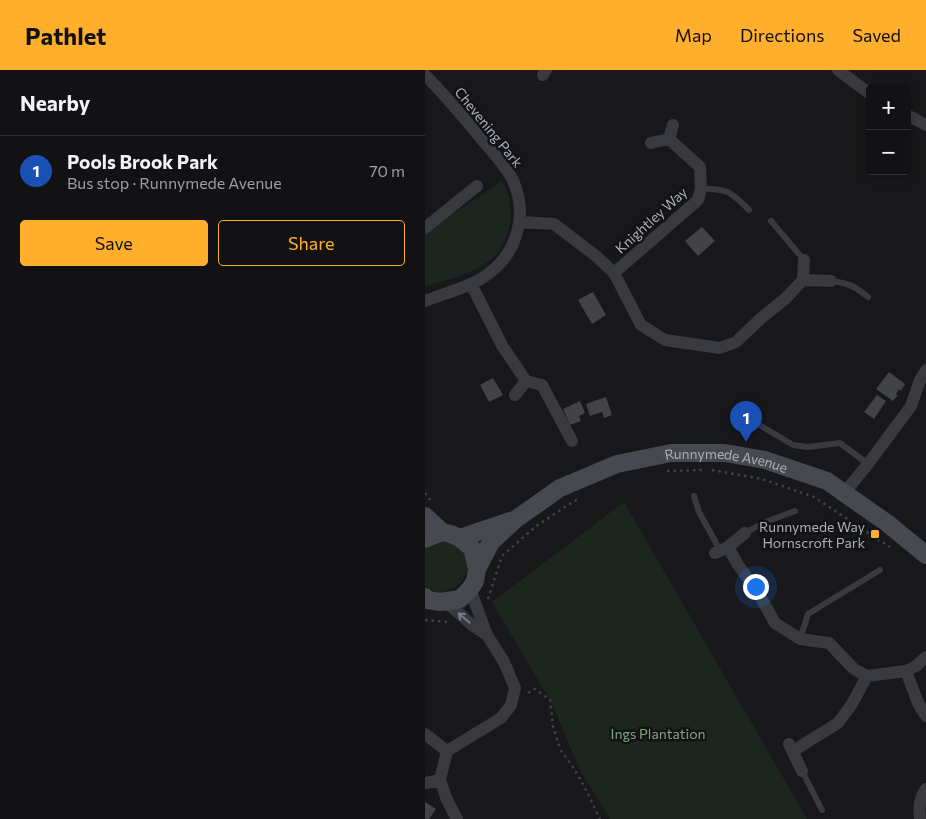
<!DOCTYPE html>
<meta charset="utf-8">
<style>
body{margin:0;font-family:Commissioner,sans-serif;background:#1b1b1d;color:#f1f3f6}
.controls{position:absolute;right:15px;top:15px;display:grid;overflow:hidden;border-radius:5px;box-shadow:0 2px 8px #0003}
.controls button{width:45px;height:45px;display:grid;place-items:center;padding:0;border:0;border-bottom:1px solid #313234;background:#121214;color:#f1f3f6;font:25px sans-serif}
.you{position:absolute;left:330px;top:516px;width:18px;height:18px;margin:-12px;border:4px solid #fff;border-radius:50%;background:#1a73e8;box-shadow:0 0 0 8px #1a73e833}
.badge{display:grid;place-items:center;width:32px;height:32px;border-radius:50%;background:#ffaf2b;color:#fff;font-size:16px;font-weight:700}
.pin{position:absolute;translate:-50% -41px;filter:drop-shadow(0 1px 2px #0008)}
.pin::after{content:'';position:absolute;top:26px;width:18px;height:15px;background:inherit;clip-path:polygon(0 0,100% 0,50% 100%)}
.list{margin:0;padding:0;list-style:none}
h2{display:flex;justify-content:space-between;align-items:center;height:65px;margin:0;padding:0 20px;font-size:21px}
h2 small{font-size:16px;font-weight:400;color:#9c9ea0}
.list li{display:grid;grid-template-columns:32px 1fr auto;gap:15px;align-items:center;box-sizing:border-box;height:70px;padding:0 20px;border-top:1px solid #313234}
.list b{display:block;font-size:19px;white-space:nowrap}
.list p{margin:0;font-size:16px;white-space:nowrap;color:#9c9ea0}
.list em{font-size:16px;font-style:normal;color:#9c9ea0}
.actions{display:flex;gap:10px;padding:15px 20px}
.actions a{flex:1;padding:11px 0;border:1px solid #ffaf2b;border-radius:5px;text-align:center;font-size:18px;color:#ffaf2b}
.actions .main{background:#ffaf2b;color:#111}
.map{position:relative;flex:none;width:501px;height:749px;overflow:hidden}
header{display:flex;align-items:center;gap:30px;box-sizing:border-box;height:70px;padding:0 25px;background:#ffaf2b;color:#111}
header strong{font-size:24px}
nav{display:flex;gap:28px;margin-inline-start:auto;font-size:18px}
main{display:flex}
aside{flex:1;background:#121214}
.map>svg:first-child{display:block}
.green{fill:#1d261e}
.building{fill:#424347}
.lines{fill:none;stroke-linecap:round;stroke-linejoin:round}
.path{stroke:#3e4147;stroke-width:2.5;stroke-dasharray:2.5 4;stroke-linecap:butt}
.lane{stroke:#383a40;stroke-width:6}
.street{stroke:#383a40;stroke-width:12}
.secondary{stroke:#464950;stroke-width:18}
.oneway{stroke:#767a84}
.poi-dot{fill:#ffaf2b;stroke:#131315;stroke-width:2}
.labels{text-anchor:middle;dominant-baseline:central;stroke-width:5;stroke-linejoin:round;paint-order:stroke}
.street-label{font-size:14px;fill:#a9afbb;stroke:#131315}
.poi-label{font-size:14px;fill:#a9afbb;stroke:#131315;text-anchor:end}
.park-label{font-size:14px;fill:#7ea87f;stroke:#131315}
</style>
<header>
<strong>Pathlet</strong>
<nav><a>Map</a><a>Directions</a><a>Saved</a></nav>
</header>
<main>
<aside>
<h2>Nearby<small></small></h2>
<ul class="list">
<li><span class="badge" style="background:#1a4fb4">1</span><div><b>Pools Brook Park</b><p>Bus stop · Runnymede Avenue</p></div><em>70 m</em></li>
</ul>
<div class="actions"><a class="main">Save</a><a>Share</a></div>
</aside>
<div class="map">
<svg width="501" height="749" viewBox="0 0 501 749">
<rect width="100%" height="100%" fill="#18181a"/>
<path class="green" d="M77,111C79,115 82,120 83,125C91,153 80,185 53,198C37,206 19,211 1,216L0,213V163Z
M199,432L382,749H185L156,702L125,630L67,532Z
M24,471C28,473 32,474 35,477C53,496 35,526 10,521C5,520 3,520 0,516V478L13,472Z"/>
<path class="building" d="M277,157L290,171L273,186L260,171Z
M168,222L181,245L167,254L153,230Z
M464,302L480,314L476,321L474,319L471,324L473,325L468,331L451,319Z
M68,308L78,325L64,332L55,315Z
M452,325L461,331L449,349L439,342Z
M181,327L187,345L179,348L177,342L165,346L161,334Z
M155,331L160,343L154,346L156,351L145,355L138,339Z
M0,732L11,739L4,749H0Z"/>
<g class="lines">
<path class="path" d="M287,400L337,409L389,427L465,477
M242,401L277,400
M0,423L6,431
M63,529L77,486L110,457L143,435L155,428
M0,550L23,552
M103,623L110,619L125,630L128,656L135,679L148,697L159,716L175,749"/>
<path class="lane" d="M276,119C303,118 306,122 324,140
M346,151L379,190
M406,211C423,213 430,216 443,227
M333,354L368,375L383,377L415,373L443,394
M269,426L274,442L295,480
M320,463L338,453L370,441
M375,569L383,544L455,500
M377,701L397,740"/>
<path class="street" d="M413,0L445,24
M0,5C21,26 39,48 58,71C69,84 83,98 89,113C103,146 91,184 63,204C46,217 20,223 0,231
M118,5L121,0
M482,45L501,55
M226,73L244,69L248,55
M95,152L129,154L171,186L189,203L216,255L240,270L295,278L311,272L335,249L361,228L378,210
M0,158L52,116
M379,190L378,210L406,211
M189,203L273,130L276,119L275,97L244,69
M46,214L78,277L101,311
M90,325L101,311L117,315L147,371
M419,423L443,394L486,336L495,310L501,300
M303,477L313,495L331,519L350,553L375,569L404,573L429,599L442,606L481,601L493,633L501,646
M290,483L303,477L320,463
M15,532L27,537L47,555L62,565
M481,601L491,596L501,587
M0,664L22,681L76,648L86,635L90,618L79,592L62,565L45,519
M364,674L377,701
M22,681L15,710L22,730L32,749
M368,681L413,653L427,634L442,606
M0,713L15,710
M495,749C494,738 494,728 501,719"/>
<g class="secondary">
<path d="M0,446L17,462"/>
<path d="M35,468L85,451"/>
<path d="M0,469L17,462L26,464L35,468L47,478L52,499L50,511L45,519L35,529L15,532L3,530L0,527"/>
<path id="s1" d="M52,499L66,472L91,449L135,418L192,394L246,383H300L340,390L402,411L462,453L501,485"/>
</g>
</g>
<defs><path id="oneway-shaft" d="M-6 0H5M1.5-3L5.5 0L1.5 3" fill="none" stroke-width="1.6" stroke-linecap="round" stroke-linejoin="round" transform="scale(1.25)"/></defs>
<use class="oneway" href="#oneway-shaft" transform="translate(39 548) rotate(-140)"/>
<rect class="poi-dot" x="445" y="459" width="10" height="10" rx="2.5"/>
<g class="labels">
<g class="street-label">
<text transform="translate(64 57) rotate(51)">Chevening Park</text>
<text transform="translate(226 150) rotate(-42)">Knightley Way</text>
<text stroke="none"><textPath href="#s1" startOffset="291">Runnymede Avenue</textPath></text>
</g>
<g class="poi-label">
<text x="440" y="456">Runnymede Way<tspan x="440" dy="16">Hornscroft Park</tspan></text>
</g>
<g class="park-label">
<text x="233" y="663">Ings Plantation</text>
</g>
</g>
</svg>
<div class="controls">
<button>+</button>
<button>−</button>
</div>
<div class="you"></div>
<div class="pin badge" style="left:321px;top:372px;background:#1a4fb4">1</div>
</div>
</main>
